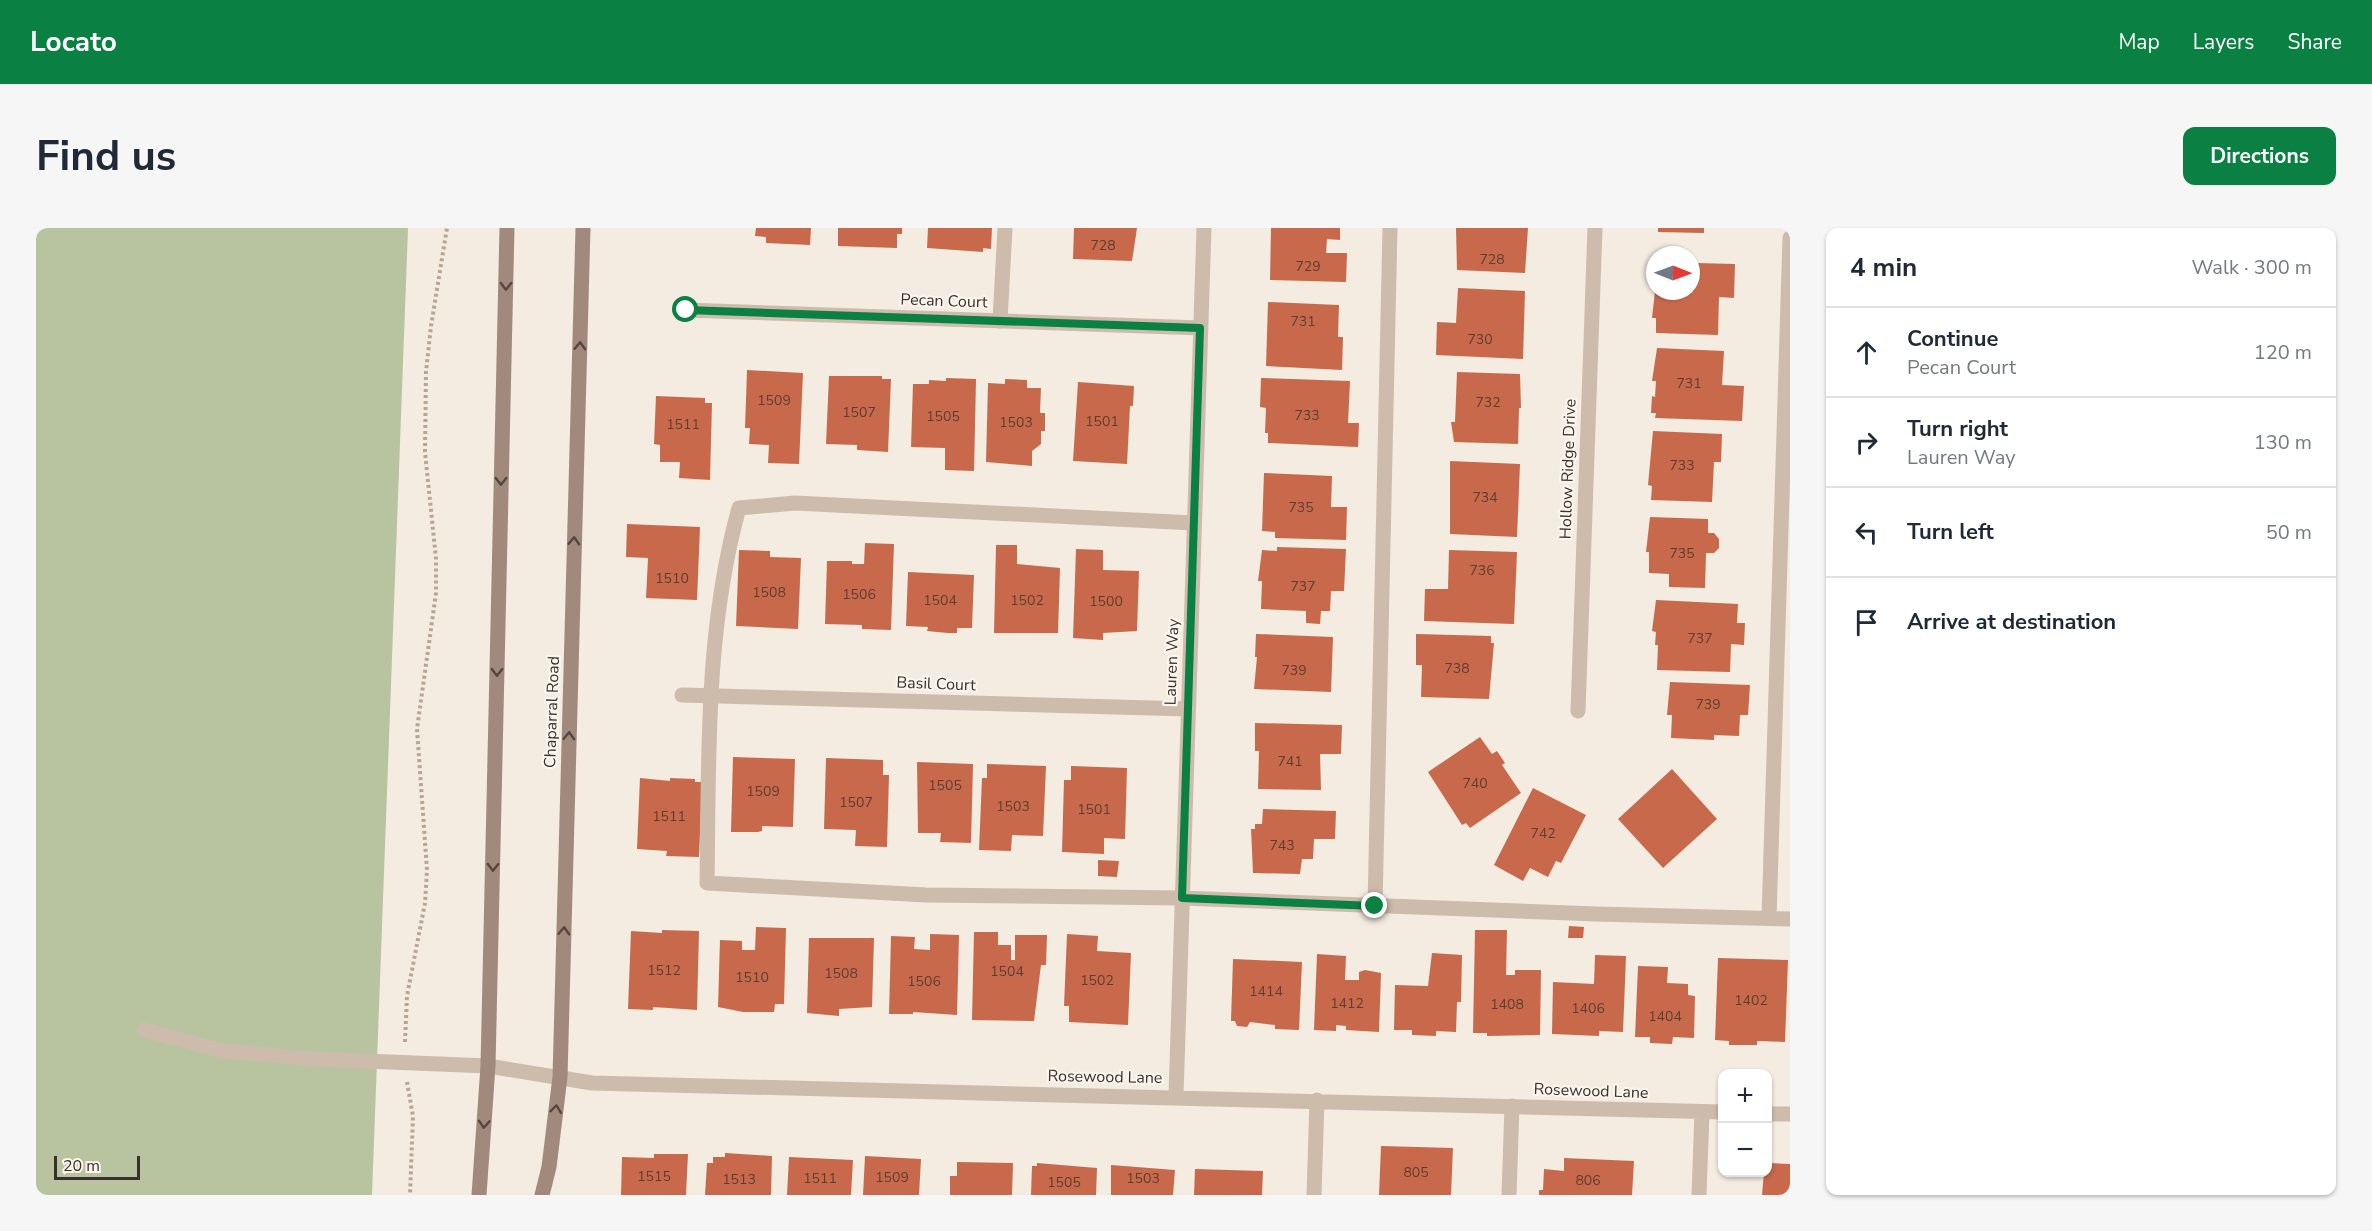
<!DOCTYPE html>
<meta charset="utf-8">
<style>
body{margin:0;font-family:"Nunito Sans",sans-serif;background:#f6f6f7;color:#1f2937}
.controls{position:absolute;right:18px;bottom:18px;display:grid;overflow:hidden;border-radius:12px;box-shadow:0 2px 4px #0004}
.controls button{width:54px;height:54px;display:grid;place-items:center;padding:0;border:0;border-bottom:2px solid #e0e1e3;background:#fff;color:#1f2937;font:30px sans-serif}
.compass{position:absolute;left:1610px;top:18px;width:54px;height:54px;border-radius:50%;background:#fff;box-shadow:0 2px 4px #0004;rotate:91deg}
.scale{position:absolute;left:18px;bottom:15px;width:86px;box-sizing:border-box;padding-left:6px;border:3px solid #3b302b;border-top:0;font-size:16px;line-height:21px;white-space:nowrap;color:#3b302b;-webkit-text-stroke:4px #fbf5ee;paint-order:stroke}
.stop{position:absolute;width:18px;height:18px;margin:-14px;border:4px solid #0b8043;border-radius:50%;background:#fff}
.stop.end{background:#0b8043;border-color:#fff;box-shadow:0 2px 6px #0008}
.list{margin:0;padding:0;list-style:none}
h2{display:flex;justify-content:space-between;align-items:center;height:78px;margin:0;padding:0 24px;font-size:26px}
h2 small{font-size:20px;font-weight:400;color:#747a83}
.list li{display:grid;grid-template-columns:39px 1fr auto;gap:18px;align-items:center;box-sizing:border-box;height:90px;padding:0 24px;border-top:2px solid #e0e1e3}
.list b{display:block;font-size:22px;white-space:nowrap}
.list p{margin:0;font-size:20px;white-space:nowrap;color:#747a83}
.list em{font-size:20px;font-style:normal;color:#747a83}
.icon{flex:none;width:33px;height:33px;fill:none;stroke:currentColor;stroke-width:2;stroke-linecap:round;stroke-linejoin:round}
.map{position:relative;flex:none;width:1754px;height:967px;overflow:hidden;border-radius:12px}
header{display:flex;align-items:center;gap:36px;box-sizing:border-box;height:84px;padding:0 30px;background:#0b8043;color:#fff}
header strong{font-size:28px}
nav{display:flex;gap:33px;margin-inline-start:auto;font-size:21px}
.intro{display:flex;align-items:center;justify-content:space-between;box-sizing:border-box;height:144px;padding:0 36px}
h1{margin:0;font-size:42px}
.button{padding:15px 27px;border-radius:12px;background:#0b8043;color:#fff;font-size:21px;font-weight:700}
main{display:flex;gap:36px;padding:0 36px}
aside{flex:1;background:#fff;border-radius:12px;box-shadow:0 2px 4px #0004}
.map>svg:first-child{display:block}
.green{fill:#b8c4a0}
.building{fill:#c8694b}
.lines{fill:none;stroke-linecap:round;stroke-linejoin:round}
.path{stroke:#b9a596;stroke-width:4;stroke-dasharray:3 3;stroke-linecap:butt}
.service{stroke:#cdbbac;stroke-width:15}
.minor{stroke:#cdbbac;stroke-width:15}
.secondary{stroke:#a18a7d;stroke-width:15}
.oneway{stroke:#544640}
.route{stroke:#0b8043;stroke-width:8}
.labels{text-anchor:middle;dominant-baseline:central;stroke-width:4.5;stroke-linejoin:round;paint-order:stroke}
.number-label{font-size:14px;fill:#5e3e33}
.street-label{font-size:16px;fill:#3b302b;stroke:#fbf5ee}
</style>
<header>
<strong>Locato</strong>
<nav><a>Map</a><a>Layers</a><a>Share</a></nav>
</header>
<div class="intro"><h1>Find us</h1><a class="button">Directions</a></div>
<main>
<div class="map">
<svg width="1754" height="967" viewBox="0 0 1754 967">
<rect width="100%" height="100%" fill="#f4ebe1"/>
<path class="green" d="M0,0H372L336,967H0Z"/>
<path class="building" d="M720,0H775L774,17L730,15V9L719,8Z
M802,0H866V6H861V20L802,18Z
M892,0H956L955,21L947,20V24L891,20Z
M1038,0H1101L1096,33L1037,31Z
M1235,0H1304V12L1291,11L1290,25H1311L1310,54L1234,52Z
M1420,0H1492L1489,45L1421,42Z
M1622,0H1668V5L1622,4Z
M1660,35L1699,36L1698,70L1683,69L1682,107L1620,105V90H1616L1619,63H1655V38H1660Z
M1422,60L1489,63L1487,131L1400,127L1401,94L1420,95Z
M1232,74L1303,77L1302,109H1307L1306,142L1230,138Z
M1621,120L1688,123L1686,157L1708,158L1706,193L1619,190L1620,185H1615L1616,168L1619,169L1620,153H1616Z
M711,142L767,145L763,236L732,235L733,217L713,216L714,200H709Z
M1421,144L1484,146L1485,180H1483L1482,216L1418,214L1415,194H1419Z
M793,148H846V151H855L852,224L821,222V217L790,216Z
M910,150L940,151L938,243L909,242V220L875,219L877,156H893V152L910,153Z
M1225,150L1314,153L1312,195H1323L1322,219L1232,215V205H1229L1230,180L1224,179Z
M969,151L991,152V160H1005L1004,185H1009V203H1005V216L996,223V238L950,234L952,155L969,156Z
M1042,154L1098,158L1097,178H1094L1091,236L1037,233Z
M620,168L669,170V175H676L674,252L643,250L644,234H624V217L618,216Z
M1617,203L1686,206L1685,234H1678L1676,274L1615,272L1616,258L1612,257Z
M1414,233L1484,236L1481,309L1414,306Z
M1228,245L1296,248L1295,279H1311L1310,312L1239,310V304L1226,303Z
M1614,289L1672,291V305H1678L1683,311V320L1678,325H1670L1669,360L1633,359V346L1613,345V324H1610Z
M591,296L664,299L661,372L610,370L612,330L590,329Z
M829,315L858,316L855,402L826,401V397L789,396L791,333H816V336H828Z
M960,317H981V336L1024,340L1022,405H958Z
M1241,319L1310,321L1308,363H1295L1294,383H1285L1284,396L1270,395V383L1225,381L1226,353H1222L1226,322L1241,323Z
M1040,321L1067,322V342L1103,343L1101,403L1067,405V412L1037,410Z
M703,322L734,323V329L765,330L762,401L700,398Z
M1413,322L1481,324L1478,396L1388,393L1389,361H1412Z
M872,344L938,347L936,400H921V405H912L891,403L892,399L870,398Z
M1620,372L1702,376L1701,395H1709L1708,417L1695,416L1694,444L1621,442L1622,417H1619L1620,404L1616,403Z
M1220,406L1297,409L1295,464L1218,461L1221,429H1219Z
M1380,406L1455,408V415H1458L1453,471L1385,469L1386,437H1380Z
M1634,454L1714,457L1712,487H1704L1703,508L1678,507V512L1635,510L1636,487H1631Z
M1219,495L1306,497L1305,526H1284L1285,562L1222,561L1223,523H1219Z
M1444,509L1456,526L1461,523L1469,535L1466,537L1485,565L1434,600L1430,595L1426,597L1392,544Z
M697,529L759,531L757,599L726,598V603L722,604H695Z
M790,530L847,532V547H853L851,619L819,618L820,602L788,601Z
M881,534L937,536L935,615L904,614L905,605H882Z
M951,536L1010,538L1007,608L976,607L975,623L943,622L946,550H951Z
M1035,538L1091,540L1089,611L1068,610V626L1026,624L1028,552H1035Z
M1636,541L1681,591L1627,640L1582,591Z
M604,550L634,553V550L659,551V554H666L663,629L630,628L631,623L601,621Z
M1497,560L1550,587L1525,635L1520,633L1512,649L1494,640L1487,653L1458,637Z
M1227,581L1300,583L1299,611H1278L1277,631H1266L1264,646L1217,645L1215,601H1219V596H1226Z
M1062,632L1083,633L1081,649L1062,648Z
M1533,698L1548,699L1547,710H1532Z
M720,699L750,700L748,776H739L738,784H707L682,779L684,712L706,713V722H719Z
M626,702L663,703L661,782L617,779V782L592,781L595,703L626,705Z
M1439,702H1471L1470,747H1479V742H1505L1504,807L1451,808V805H1437Z
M938,704H962V717H975V732H979V707H1011L1010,737H1005L998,793L936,792Z
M894,706L923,707L921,787L877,784V786H853L855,708L879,709L878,721L894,722Z
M1031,706L1062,708L1061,723L1095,725L1092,797L1033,794V778H1028Z
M773,710H838L836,779L803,781V788L771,785Z
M1396,725L1426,727L1425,774H1421L1420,804L1400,803V808L1376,807V802H1358L1359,757L1392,758Z
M1281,726L1310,728L1309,752H1323V744L1329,742L1345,745L1343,804L1310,802V798L1300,797V803L1278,802Z
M1559,727L1590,728L1587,804L1563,803V808L1516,806L1517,754L1558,756Z
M1682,730L1752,732L1749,814L1721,813V817H1693V813L1679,812Z
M1197,731L1266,734L1263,802L1239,801V797L1214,794L1211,799L1201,798L1199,793H1195Z
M1602,738L1632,739L1631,755L1652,756V767L1659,768L1658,810L1637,809L1636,816L1614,815V809H1599Z
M1345,918L1417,920L1415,967H1343Z
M689,925L736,928L735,967H669L671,935H677V929H689Z
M618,926H652L650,967H585L586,929L618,930Z
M829,928L885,931L883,967H827Z
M753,929L817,932L815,967H751Z
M1528,930L1598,933L1596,967H1503V962H1507L1508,941L1528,943Z
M921,934L977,935L976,967H914V948H921Z
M1001,935L1061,940L1060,967H995L996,938H1001Z
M1732,935L1754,936V967H1726L1728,944H1732Z
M1075,937L1139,942L1137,967H1075Z
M1159,941L1227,943L1226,967H1158Z"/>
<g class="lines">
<path class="path" d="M369,814L371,768L389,675L391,642L381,501L400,365V331L389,224L390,144L395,98L411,0
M371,854L377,888L374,967"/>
<path class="service" d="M964,93L969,0
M1158,295L759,275L703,280C669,402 673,529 671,655L890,667L1146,670L1560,686L1754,691
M1339,678L1354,0
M1733,690L1754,10
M108,802L187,823L280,831L452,838
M1473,967L1476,878"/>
<path class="minor" d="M650,82L1165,100
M646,467L1152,481
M1542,483L1559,0
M452,838L556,855L1686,884
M1140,868L1168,0
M1732,886H1754
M1278,967L1281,872
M1663,967L1666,884"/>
<path class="secondary" d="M443,967L452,838L471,0
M506,967L513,939L524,849L547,0"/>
</g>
<defs><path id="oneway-chevron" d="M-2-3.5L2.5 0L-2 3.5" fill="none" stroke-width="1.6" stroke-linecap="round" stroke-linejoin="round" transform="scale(1.5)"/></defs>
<g class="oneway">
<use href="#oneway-chevron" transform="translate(470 58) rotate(91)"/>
<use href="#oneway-chevron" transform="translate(544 118) rotate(-88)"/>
<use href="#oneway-chevron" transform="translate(465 253) rotate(91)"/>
<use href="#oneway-chevron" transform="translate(538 313) rotate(-88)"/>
<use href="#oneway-chevron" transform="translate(461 444) rotate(91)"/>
<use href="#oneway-chevron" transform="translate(533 508) rotate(-88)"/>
<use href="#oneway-chevron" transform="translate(457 639) rotate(91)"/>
<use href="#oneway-chevron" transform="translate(528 703) rotate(-88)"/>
<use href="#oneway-chevron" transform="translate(520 881) rotate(-83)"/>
<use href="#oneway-chevron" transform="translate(448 896) rotate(94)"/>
</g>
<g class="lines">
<path class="route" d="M650,82L1164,100L1146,670L1339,678"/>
</g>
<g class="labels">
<g class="number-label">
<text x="1067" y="17">728</text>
<text x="1456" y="31">728</text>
<text x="1272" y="38">729</text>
<text x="1267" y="93">731</text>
<text x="1444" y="111">730</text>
<text x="1653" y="155">731</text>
<text x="738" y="172">1509</text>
<text x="1452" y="174">732</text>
<text x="823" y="184">1507</text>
<text x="1271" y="187">733</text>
<text x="907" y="188">1505</text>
<text x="1066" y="193">1501</text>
<text x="980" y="194">1503</text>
<text x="647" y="196">1511</text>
<text x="1646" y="237">733</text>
<text x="1449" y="269">734</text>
<text x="1265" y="279">735</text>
<text x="1646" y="325">735</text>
<text x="1446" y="342">736</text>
<text x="636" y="350">1510</text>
<text x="1267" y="358">737</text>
<text x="733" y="364">1508</text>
<text x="823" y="366">1506</text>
<text x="904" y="372">1504</text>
<text x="991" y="372">1502</text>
<text x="1070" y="373">1500</text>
<text x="1664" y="410">737</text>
<text x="1421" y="440">738</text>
<text x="1258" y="442">739</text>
<text x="1672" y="476">739</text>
<text x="1254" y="533">741</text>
<text x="1439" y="555">740</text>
<text x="909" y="557">1505</text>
<text x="727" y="563">1509</text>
<text x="820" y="574">1507</text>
<text x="977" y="578">1503</text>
<text x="1058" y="581">1501</text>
<text x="633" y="588">1511</text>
<text x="1507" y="605">742</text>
<text x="1246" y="617">743</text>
<text x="628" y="742">1512</text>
<text x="971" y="743">1504</text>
<text x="805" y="745">1508</text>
<text x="716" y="749">1510</text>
<text x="1061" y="752">1502</text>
<text x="888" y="753">1506</text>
<text x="1230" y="763">1414</text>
<text x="1715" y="772">1402</text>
<text x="1311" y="775">1412</text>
<text x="1471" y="776">1408</text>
<text x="1552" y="780">1406</text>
<text x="1629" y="788">1404</text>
<text x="1380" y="944">805</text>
<text x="618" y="948">1515</text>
<text x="856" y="949">1509</text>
<text x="784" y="950">1511</text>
<text x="1107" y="950">1503</text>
<text x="703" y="951">1513</text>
<text x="1552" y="952">806</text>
<text x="1028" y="954">1505</text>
</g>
<g class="street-label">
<text transform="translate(908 73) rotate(2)">Pecan Court</text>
<text transform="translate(1532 241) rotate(-88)">Hollow Ridge Drive</text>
<text transform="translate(1136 434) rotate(-88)">Lauren Way</text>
<text transform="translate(900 456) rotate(2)">Basil Court</text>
<text transform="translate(516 484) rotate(-88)">Chaparral Road</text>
<text transform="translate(1069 849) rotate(1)">Rosewood Lane</text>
<text transform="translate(1555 863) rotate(2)">Rosewood Lane</text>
</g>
</g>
</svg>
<div class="controls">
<button>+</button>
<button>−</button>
</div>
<svg class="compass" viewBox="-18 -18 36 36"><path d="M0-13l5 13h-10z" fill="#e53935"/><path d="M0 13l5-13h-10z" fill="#747a83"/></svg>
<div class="scale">20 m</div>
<div class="stop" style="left:650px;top:82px"></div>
<div class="stop end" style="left:1339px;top:678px"></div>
</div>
<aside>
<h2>4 min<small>Walk · 300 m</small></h2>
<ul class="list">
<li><svg class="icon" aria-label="ahead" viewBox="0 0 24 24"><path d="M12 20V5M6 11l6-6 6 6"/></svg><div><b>Continue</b><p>Pecan Court</p></div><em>120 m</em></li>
<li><svg class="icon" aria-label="right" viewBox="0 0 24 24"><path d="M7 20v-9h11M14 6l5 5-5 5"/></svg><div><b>Turn right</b><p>Lauren Way</p></div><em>130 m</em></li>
<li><svg class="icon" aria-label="left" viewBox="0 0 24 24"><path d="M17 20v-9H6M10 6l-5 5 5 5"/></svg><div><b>Turn left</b></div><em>50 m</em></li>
<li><svg class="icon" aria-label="arrive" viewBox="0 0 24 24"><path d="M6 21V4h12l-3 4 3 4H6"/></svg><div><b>Arrive at destination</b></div></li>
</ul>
</aside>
</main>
